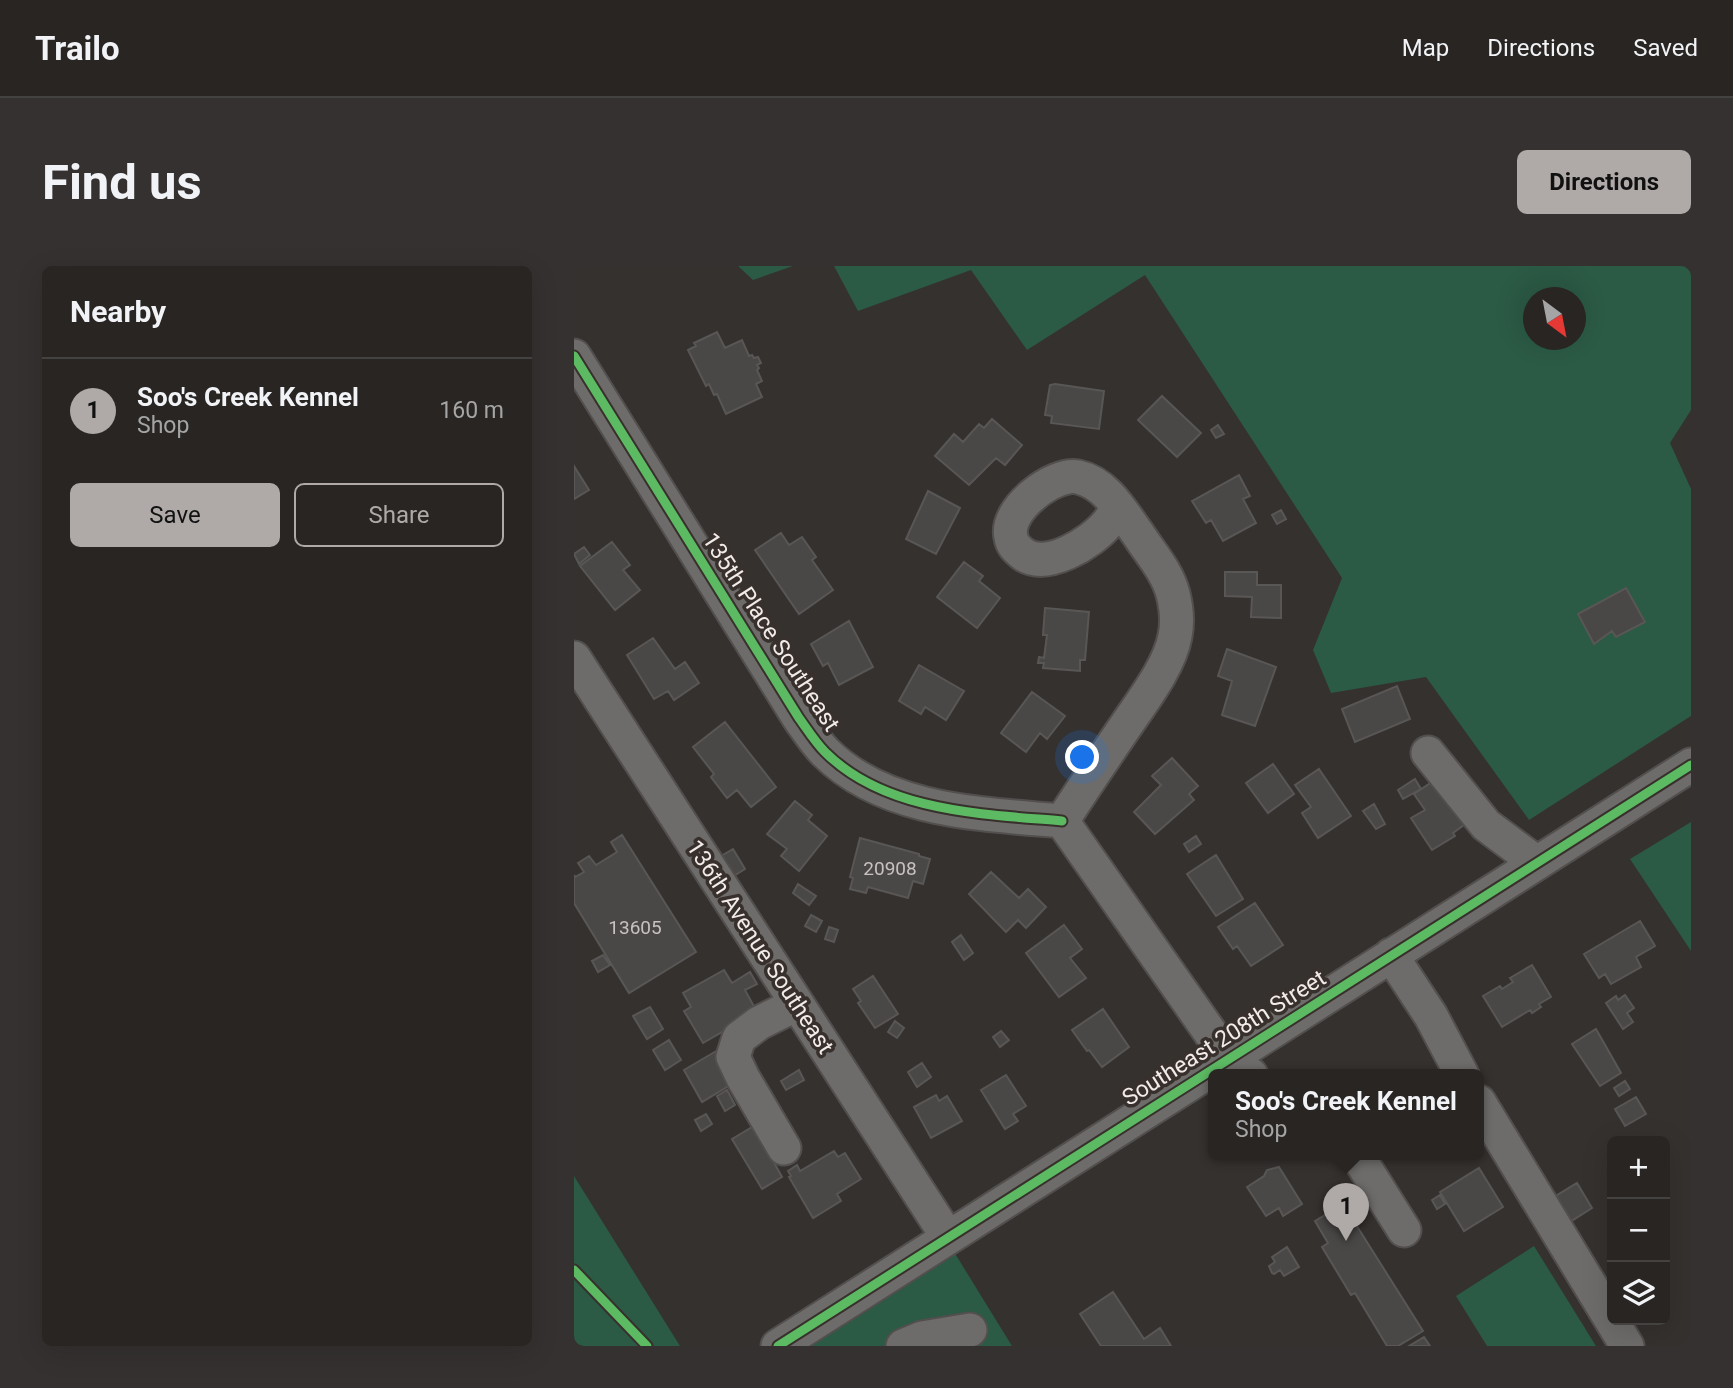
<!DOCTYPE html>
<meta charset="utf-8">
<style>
body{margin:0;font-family:Roboto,sans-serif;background:#343130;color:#f1f3f6}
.controls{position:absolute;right:21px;bottom:21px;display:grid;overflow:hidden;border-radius:10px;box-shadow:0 7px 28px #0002}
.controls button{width:63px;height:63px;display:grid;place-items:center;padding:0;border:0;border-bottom:2px solid #444241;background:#282523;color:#f1f3f6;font:35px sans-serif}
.compass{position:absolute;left:949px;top:21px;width:63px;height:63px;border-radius:50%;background:#282523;box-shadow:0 7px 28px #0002;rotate:148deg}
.you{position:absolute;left:509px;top:492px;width:24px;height:24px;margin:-18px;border:5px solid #fff;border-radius:50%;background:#1a73e8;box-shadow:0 0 0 10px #1a73e833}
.badge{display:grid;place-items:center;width:46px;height:46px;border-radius:50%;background:#afaaa8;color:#111;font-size:23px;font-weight:700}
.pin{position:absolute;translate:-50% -58px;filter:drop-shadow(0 2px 4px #0008)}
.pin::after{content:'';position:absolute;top:37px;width:24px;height:21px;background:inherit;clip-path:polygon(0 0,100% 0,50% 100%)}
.popup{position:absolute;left:634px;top:803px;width:276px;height:91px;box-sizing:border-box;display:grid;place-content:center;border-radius:10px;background:#282523;filter:drop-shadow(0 2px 5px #0005);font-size:23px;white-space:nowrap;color:#a5a5a6}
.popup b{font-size:26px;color:#f1f3f6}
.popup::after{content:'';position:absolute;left:50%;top:100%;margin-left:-14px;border:14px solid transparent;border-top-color:#282523}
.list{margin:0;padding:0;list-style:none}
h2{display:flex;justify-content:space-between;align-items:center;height:91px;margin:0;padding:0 28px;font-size:30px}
h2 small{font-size:23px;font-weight:400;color:#a5a5a6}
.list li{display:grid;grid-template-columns:46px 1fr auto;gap:21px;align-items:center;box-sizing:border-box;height:105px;padding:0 28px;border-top:2px solid #444241}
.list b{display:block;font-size:26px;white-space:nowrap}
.list p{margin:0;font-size:23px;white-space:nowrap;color:#a5a5a6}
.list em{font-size:23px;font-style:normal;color:#a5a5a6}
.actions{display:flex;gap:14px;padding:21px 28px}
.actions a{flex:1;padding:16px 0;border:2px solid #afaaa8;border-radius:10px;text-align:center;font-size:24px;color:#afaaa8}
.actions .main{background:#afaaa8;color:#111}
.icon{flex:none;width:38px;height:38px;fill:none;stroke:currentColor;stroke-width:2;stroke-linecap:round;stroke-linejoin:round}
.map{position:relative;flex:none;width:1117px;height:1080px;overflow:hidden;border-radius:10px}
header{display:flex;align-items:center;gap:42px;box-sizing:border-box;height:98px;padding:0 35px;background:#282523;border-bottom:2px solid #444241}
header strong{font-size:33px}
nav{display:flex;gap:38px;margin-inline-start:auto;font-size:24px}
.intro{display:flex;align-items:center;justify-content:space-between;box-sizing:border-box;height:168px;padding:0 42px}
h1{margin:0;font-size:49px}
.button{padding:18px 32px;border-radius:10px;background:#afaaa8;color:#111;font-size:24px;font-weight:700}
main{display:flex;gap:42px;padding:0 42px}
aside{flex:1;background:#282523;border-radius:10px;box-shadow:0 7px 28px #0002}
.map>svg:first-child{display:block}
.green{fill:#2b5a45;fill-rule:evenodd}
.building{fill:#4a4747;stroke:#595656;stroke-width:2}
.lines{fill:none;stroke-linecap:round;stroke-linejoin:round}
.minor-casing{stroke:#524f4e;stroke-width:37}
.minor{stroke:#6e6c6a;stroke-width:33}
.cycleway-casing{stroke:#38302c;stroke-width:13}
.cycleway{stroke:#5cba63;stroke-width:9}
.labels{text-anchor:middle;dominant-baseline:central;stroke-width:7;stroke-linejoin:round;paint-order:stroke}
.number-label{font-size:19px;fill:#c7c2c0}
.street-label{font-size:23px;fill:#f1ebe9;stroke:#38302c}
</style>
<header>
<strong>Trailo</strong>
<nav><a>Map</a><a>Directions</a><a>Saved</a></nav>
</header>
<div class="intro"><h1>Find us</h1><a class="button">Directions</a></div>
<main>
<aside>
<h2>Nearby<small></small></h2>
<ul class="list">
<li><span class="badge">1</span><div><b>Soo's Creek Kennel</b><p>Shop</p></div><em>160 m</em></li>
</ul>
<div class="actions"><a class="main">Save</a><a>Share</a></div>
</aside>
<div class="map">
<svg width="1117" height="1080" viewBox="0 0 1117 1080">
<rect width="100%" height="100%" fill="#35312f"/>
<path class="green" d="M164,0H219L179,14Z
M260,0H1111L1117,6V144L1096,177L1117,223V450L955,554L852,411L757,427L739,384L768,312L571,9L453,84L397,4L284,45ZM960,32H1002V74H960Z
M1117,556V685L1056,593Z
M0,910L106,1080H0Z
M960,980L1022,1080H913L882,1030Z
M377,981L438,1080H223Z"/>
<path class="building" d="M143,66L151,82L168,74L175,90L178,89L180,92L184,91L187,97L183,99L185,102L183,104L188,115L182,118L188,131L152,148L143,128L140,129L135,118L132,120L114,84L122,80L120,77Z
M481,118L530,125L525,163L477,157L478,150L471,149L476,119Z
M588,130L627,167L603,191L564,154Z
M418,153L448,179L431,199L422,192L395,219L361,190L380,168L389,176L405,158L410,162Z
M644,159L650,168L642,172L637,164Z
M0,200L15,224L0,233Z
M665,209L676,230L669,233L682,257L649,275L637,254L632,257L618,235Z
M354,225L386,242L362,288L332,273Z
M707,244L712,253L703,258L698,249Z
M207,267L215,279L228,271L242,291L238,294L259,324L225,348L181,284Z
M38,276L56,299L49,304L66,324L41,344L6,300Z
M10,281L16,289L5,298L0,288Z
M390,296L409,310L405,315L426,332L403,362L363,331Z
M651,306H683V319H707V352L677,351L678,331L651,330Z
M1052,322L1071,356L1042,371L1038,365L1020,378L1004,348Z
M471,342L515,346L511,394H506V405L469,402L470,397H464L465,391L470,392L473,369H469Z
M275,355L299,401L265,419L254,397L249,400L237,378Z
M79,372L101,403L111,396L125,417L100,434L94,425L80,433L53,389Z
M653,383L702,401L681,460L648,449L658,415L644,410Z
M345,399L390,425L372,454L351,441L347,448L325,435Z
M823,420L836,453L781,476L768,443Z
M458,426L491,450L473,473L466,467L452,486L427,467Z
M151,456L202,521L177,541L163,524L153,532L137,511L140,508L119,481Z
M598,492L624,520L615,528L620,534L581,568L560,546L587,519L578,510Z
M699,498L720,528L694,547L672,517Z
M745,503L777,550L744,572L728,547L737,541L721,519Z
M841,513L847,523L829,533L824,524Z
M861,514L890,559L879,567L881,570L858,584L837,552L851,544L840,528Z
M221,535L238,549L234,554L253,570L225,605L207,590L213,583L193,568Z
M800,538L811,558L802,563L789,545Z
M48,569L122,686L55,727L0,637V609L1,611L10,606L4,597L15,590L22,599L43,586L37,576Z
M622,570L627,578L615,586L610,578Z
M286,572L345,588V590L356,593L349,618L339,615L334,632L294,621L292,627L276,623L279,612L276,611Z
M159,583L171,603L155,613L142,593Z
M642,589L669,633L642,650L613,608Z
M417,606L445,632L454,623L472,641L452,662L444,654L432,666L395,628Z
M224,618L242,630L235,639L219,627Z
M681,637L709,679L677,700L663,680L659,683L644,661Z
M237,649L248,655L242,666L231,660Z
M1066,655L1081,680L1062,691L1067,701L1037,718L1031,708L1025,712L1010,688Z
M490,659L508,683L496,692L512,712L485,731L452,687Z
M255,661L264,664L260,676L251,673Z
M387,669L399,687L390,694L378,676Z
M29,689L36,699L24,706L18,695Z
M958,699L977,731L965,738L967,741L958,747L956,744L928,761L909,730L926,720L928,723L939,716L936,712Z
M150,704L158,717L176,706L183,718L171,724L183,746L129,777L110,745L117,741L109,727Z
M299,710L324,748L301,762L284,737L287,735L279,723Z
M1051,729L1060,742L1053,747L1059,756L1049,763L1032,737L1042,730L1044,734Z
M76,741L89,763L73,773L59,750Z
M529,743L555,781L528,801L515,784L513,785L498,764Z
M321,755L330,762L323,772L314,766Z
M1022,763L1047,807L1026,820L998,778Z
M427,765L435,774L426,781L419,771Z
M95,774L107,794L91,804L79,784Z
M144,784L163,815L128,836L110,804Z
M348,797L357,811L343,821L334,806Z
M225,804L230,814L212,824L207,815Z
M432,809L452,840L439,848L444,855L431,863L407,824Z
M1051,815L1056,823L1045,830L1040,822Z
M153,824L161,839L151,845L143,830Z
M362,829L365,835L373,830L388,855L357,872L340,841Z
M1062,831L1072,848L1051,860L1041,843Z
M132,848L138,858L127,865L121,854Z
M178,861L194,888L199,892L198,893L208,911L188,923L158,873Z
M260,885L264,891L271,887L287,913L263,928L267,935L239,952L215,911L217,910L214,905L223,899L226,905Z
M705,901L728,938L709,950L705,942L692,950L673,921L690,910L693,904Z
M905,902L929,941L890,965L866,926Z
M1003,917L1018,942L985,963L970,937Z
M866,929L871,938L863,943L858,934Z
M769,938L849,1065L824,1080H813L781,1027L777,1029L748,981L754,977L741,955Z
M713,981L725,1001L710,1010L706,1004L700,1008L698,1007L695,1000L701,996L698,991Z
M539,1026L570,1073L586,1062L597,1080H527L506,1048Z
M850,1071L856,1080H835Z"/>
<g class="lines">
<g class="minor-casing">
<path id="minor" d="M0,90L225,452C233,463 241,476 251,486C311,546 408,548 488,555
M0,392L373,970
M854,487L912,559L963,597
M488,555C509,523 531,490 553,458C570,433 596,399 601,370C604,356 602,340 599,328C593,305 576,287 564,268C548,246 532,217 504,211C480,206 430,244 437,271C438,279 443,283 449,288C472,305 517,277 533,258C537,253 541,246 544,241
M488,555L654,792L677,809
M817,689L857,750L888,809
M905,836L1053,1080
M210,882L169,812L159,791L165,772L185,757L223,738
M783,889L830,964
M204,1080L1117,499
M329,1080L348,1072L396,1064"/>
</g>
<use href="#minor" class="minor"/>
<g class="cycleway-casing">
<path id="cycleway" d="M0,90L225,452C233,463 241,476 251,486C311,546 408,548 488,555
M0,1004L73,1080
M204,1080L1117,499"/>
</g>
<use href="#cycleway" class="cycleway"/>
</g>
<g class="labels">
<g class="number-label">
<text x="316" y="602">20908</text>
<text x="61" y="661">13605</text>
</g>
<g class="street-label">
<text transform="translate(197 366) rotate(57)">135th Place Southeast</text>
<text transform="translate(186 681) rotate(57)">136th Avenue Southeast</text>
<text transform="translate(650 772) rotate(-32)">Southeast 208th Street</text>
</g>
</g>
</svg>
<div class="controls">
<button>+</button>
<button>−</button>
<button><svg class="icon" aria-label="layers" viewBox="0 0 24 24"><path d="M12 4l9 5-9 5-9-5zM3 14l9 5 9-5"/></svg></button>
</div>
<svg class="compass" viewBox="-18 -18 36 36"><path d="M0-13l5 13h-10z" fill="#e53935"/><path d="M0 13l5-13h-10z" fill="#a5a5a6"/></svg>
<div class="you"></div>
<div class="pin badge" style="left:772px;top:975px">1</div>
<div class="popup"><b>Soo's Creek Kennel</b>Shop</div>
</div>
</main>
